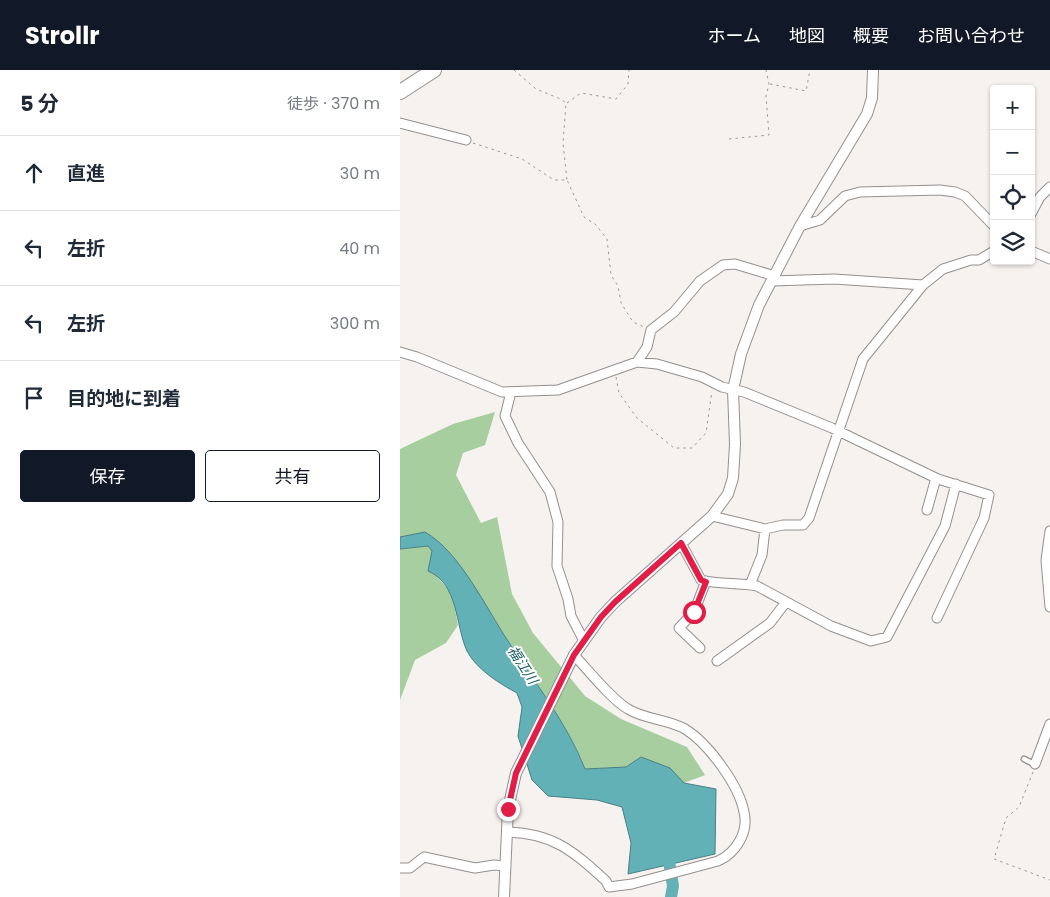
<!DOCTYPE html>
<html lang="ja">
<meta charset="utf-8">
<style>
body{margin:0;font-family:Poppins,"Noto Sans JP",sans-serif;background:#f2f2f3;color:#1f2937}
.controls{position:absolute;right:15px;top:15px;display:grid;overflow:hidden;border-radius:5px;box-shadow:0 1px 4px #0004}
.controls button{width:45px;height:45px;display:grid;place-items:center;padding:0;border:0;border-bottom:1px solid #e0e1e3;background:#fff;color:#1f2937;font:25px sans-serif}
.stop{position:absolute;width:15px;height:15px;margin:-11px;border:4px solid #e11d48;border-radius:50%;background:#fff}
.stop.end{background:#e11d48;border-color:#fff;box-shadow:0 1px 5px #0008}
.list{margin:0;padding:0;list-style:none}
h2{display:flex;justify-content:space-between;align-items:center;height:65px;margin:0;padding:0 20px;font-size:21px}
h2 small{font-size:16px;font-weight:400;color:#747a83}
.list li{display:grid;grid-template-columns:32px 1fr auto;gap:15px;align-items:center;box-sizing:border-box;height:75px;padding:0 20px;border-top:1px solid #e0e1e3}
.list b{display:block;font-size:19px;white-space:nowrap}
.list em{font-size:16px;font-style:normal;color:#747a83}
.actions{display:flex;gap:10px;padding:15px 20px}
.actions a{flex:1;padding:11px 0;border:1px solid #111827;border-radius:5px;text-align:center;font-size:18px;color:#111827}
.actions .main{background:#111827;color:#fff}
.icon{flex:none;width:28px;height:28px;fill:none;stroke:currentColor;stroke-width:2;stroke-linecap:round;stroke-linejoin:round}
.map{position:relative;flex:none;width:650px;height:827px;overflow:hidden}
header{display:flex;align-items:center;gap:30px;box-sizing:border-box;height:70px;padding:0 25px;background:#111827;color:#fff}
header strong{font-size:24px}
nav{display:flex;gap:28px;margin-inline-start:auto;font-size:18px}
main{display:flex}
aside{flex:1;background:#fff}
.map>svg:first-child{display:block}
.forest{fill:#a6ce9e}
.water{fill:#62b1b7;stroke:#488083}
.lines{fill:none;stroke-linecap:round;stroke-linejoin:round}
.river{stroke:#62b1b7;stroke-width:12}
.service-casing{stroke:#93908e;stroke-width:7}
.minor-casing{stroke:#93908e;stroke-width:11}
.tertiary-casing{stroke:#93908e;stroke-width:12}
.primary-casing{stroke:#93908e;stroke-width:16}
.path{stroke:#9b9897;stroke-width:1;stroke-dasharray:2.5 4;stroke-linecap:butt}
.service{stroke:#fff;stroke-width:4.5}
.minor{stroke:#fff;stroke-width:9}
.tertiary{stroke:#fff;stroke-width:10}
.primary{stroke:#fff;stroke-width:14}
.route{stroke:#e11d48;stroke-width:6}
.labels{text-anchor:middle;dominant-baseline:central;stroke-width:4;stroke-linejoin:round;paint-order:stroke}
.water-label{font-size:14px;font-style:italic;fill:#1e6065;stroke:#fff}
</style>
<header>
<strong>Strollr</strong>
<nav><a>ホーム</a><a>地図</a><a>概要</a><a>お問い合わせ</a></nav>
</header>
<main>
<aside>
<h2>5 分<small>徒歩 · 370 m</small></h2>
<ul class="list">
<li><svg class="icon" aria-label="ahead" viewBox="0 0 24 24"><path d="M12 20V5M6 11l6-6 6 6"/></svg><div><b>直進</b></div><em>30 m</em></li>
<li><svg class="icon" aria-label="left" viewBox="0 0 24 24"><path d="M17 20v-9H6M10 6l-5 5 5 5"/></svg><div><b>左折</b></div><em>40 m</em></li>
<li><svg class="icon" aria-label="left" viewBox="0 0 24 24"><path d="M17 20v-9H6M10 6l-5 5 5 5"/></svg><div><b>左折</b></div><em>300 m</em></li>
<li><svg class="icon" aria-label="arrive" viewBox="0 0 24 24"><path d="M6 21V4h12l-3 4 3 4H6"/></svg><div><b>目的地に到着</b></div></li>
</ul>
<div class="actions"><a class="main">保存</a><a>共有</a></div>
</aside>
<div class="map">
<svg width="650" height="827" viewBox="0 0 650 827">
<rect width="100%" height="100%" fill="#f6f2f0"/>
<path class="forest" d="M95,342L85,375L63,383L56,405L81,453L97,447L112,524L133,563L185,626L221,649L287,677L305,705L284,713L269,698L241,687L226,697L185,699C167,653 135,613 108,571C86,539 59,481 25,462L0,467V379L53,354Z
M28,476L32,481L35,504L52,524L58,555L46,573L15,590L0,630V479Z"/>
<path class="water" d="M25,462C60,482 86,538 108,571C135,613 167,653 185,699L226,697L241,687L270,698L284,713L316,719L315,784L228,804L231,773L222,737L197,730L148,726L132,710L118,666L122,637L117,623C100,614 76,599 67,581C55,555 59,514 28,501L32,481L28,476L0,479V467Z"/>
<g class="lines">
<path class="river" d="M267,779L273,816L271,827"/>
<g class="service-casing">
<path id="service" d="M624,689L634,694"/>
</g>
<g class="minor-casing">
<path id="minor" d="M0,53L66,70
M631,144L640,127L650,117
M400,156L420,150L445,126L460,122L540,120L555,122L565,126L594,156
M631,181L650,189
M372,211L434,209L523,215
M0,282L17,287L102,322L158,320L237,292L257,294L302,307L322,317L344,322L432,358L538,409L589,425L584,448L537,548
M237,292L247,277L251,260L274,242L300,211L323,195L335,194L375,206
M111,322L105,346L118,373L150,422L158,452L157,496L168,529L171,546L184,571
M527,440L536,408
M312,446L365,459L383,455H403L409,448L463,289L523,215L543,199L571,190H579L594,181
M650,461L646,490L650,537
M281,473L301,510C320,515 338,512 357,516L431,556L471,571L487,567L545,456L556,414
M350,515L362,485L365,459
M300,578L279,558L294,542L306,511
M317,591L370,553L386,532
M635,694L650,654
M107,762C153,763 173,781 206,811L209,817L232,814L318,791C336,783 349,762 344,742C339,715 308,673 285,659C268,649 246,650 228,639C212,630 188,600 174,585
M0,798H10L24,787L75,798L94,795L105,796"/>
</g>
<g class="tertiary-casing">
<path id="tertiary" d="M104,827L108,739L116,703L174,585L201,547L215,532L312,446L328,424L333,408L335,374L333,320L341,284L359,235L400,156L467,44L472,28L473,0"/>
</g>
<g class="primary-casing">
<path id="primary" d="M0,22L34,0"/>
</g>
<path class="path" d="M114,0L136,19L163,30L166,34L163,73L167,110
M370,14L406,21L410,0
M167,33L181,23L216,29L228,14L229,0
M329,69L369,65L366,26L369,14L366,0
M73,73L122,89L154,110H167L184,147L195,154L207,169L211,205L218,216L221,233L233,252L244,257
M216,307L219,323L237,348L274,378H292L306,363L312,321
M633,702L619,737L606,748L594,789L650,810"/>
<use href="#service" class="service"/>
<use href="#minor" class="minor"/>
<use href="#tertiary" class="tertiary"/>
<use href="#primary" class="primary"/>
</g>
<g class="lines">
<path class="route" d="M108,739L116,703L174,585L201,547L215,532L281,473L301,510L306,512L294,542"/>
</g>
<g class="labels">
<g class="water-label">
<text transform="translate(123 595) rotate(57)">福江川</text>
</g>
</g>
</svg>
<div class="controls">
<button>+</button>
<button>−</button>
<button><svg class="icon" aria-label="locate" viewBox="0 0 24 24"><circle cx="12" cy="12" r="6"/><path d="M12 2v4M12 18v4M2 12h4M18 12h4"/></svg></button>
<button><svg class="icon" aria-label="layers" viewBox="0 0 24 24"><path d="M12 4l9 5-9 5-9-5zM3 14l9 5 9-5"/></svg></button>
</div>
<div class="stop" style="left:294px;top:542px"></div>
<div class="stop end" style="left:108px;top:739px"></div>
</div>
</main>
